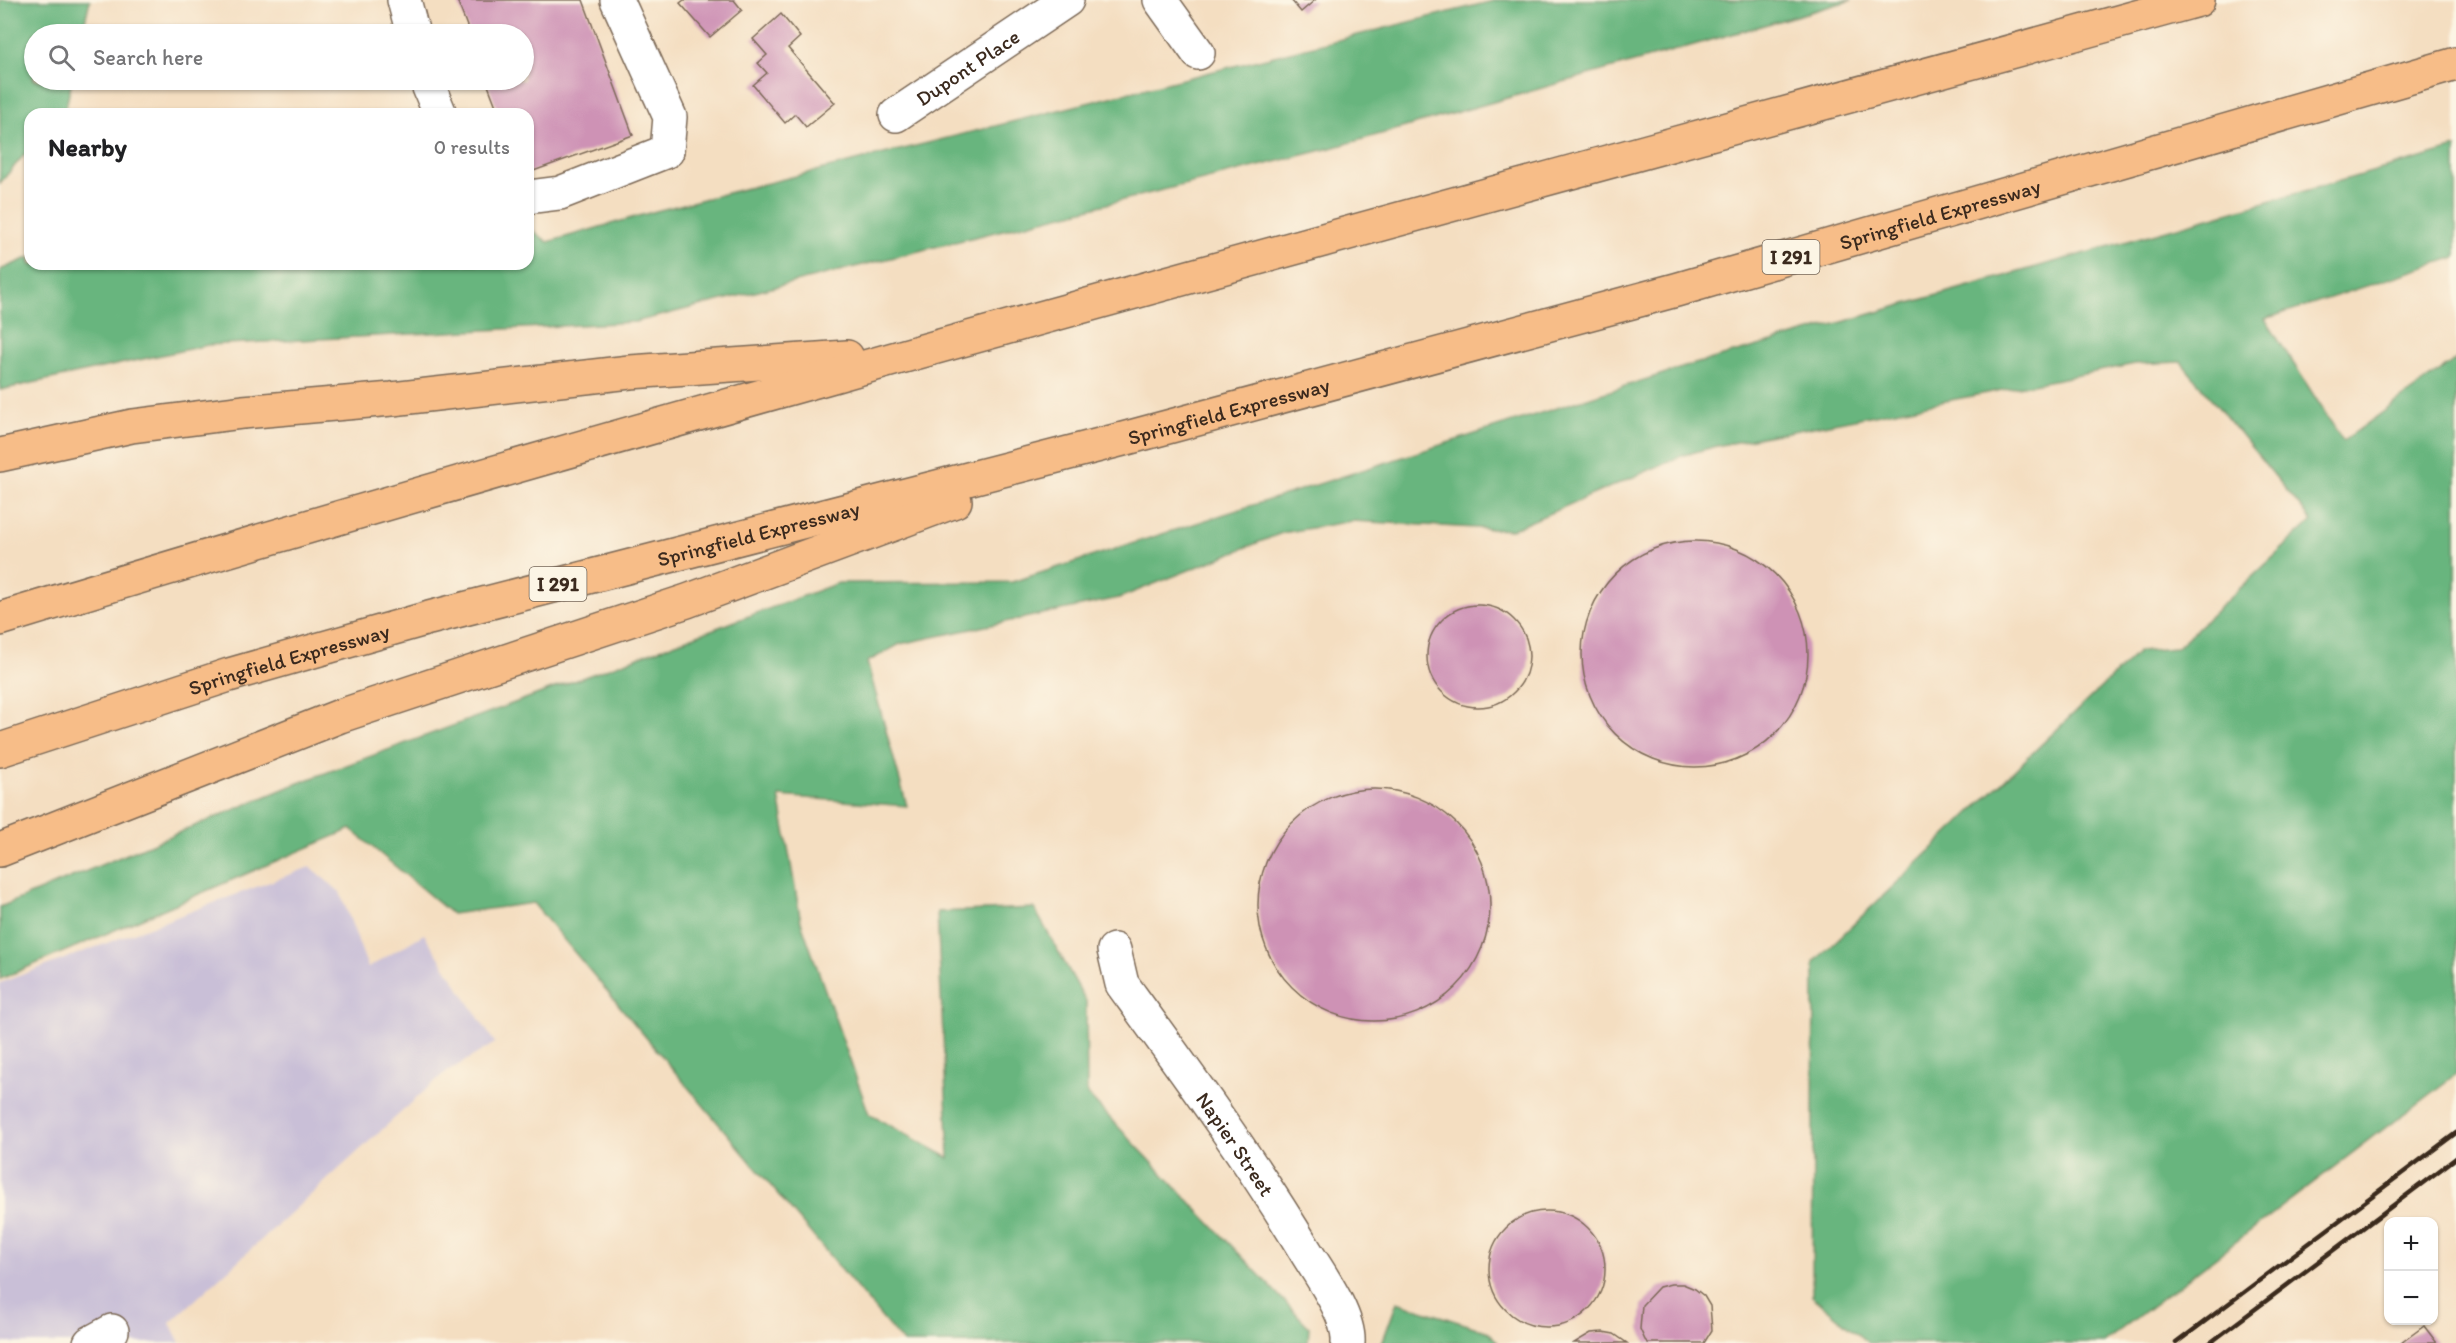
<!DOCTYPE html>
<meta charset="utf-8">
<style>
body{margin:0;font-family:Itim,sans-serif;background:#f6f6f6;color:#202124}
.controls{position:absolute;right:18px;bottom:18px;display:grid;overflow:hidden;border-radius:12px;box-shadow:0 2px 4px #0004}
.controls button{width:54px;height:54px;display:grid;place-items:center;padding:0;border:0;border-bottom:2px solid #e0e0e0;background:#fff;color:#202124;font:30px sans-serif}
.list{margin:0;padding:0;list-style:none}
h2{display:flex;justify-content:space-between;align-items:center;height:78px;margin:0;padding:0 24px;font-size:26px}
h2 small{font-size:20px;font-weight:400;color:#757577}
.icon{flex:none;width:33px;height:33px;fill:none;stroke:currentColor;stroke-width:2;stroke-linecap:round;stroke-linejoin:round}
.map{position:relative;flex:none;width:2456px;height:1343px;overflow:hidden}
.search{position:absolute;background:#fff;box-shadow:0 2px 4px #0004;left:24px;top:24px;width:510px;height:66px;display:flex;align-items:center;gap:15px;box-sizing:border-box;padding:0 21px;border-radius:33px;color:#757577;font-size:22px}
.panel{position:absolute;background:#fff;box-shadow:0 2px 4px #0004;left:24px;top:108px;width:510px;height:162px;border-radius:18px}
.map>svg:first-child{display:block}
.industrial{fill:#c9bfd7}
.forest{fill:#68b57e;stroke:#52704e;stroke-width:1.5}
.building{fill:#ce92b5}
.lines{fill:none;stroke-linecap:round;stroke-linejoin:round}
.minor-casing{stroke:#7c6957;stroke-width:36}
.highway-casing{stroke:#7c6957;stroke-width:36}
.minor{stroke:#fff;stroke-width:33}
.highway{stroke:#f7bd88;stroke-width:33}
.rail{stroke:#3b2a1e;stroke-width:4.5}
.labels{text-anchor:middle;dominant-baseline:central;stroke-width:6;stroke-linejoin:round;paint-order:stroke}
.shield{fill:#fcf5e5;stroke:#75675a;stroke-width:1.5}
.shield-label{font-size:20px;font-weight:bold;fill:#3b2a1e}
.street-label{font-size:21px;fill:#3b2a1e;stroke:#fcf5e5}
</style>
<div class="map">
<svg width="2456" height="1343" viewBox="0 0 2456 1343">
<rect width="100%" height="100%" fill="#fcf5e5"/>
<filter id="ink" filterUnits="userSpaceOnUse"><feTurbulence type="fractalNoise" baseFrequency=".0167" numOctaves="2"/><feDisplacementMap in="SourceGraphic" scale="12" xChannelSelector="R" yChannelSelector="G"/><feConvolveMatrix kernelMatrix="1 2 1 2 8 2 1 2 1" color-interpolation-filters="sRGB"/></filter>
<filter id="wash" filterUnits="userSpaceOnUse"><feTurbulence type="fractalNoise" baseFrequency=".008" numOctaves="4" result="noise"/><feDisplacementMap in="SourceGraphic" scale="24" xChannelSelector="R" yChannelSelector="G"/><feGaussianBlur stdDeviation="1.35" result="paint"/><feColorMatrix in="noise" values="0 0 0 0 0 0 0 0 0 0 0 0 0 0 0 0 0 1.4 0 .05"/><feComposite in="paint" operator="in"/></filter>
<g filter="url(#wash)">
<rect width="100%" height="100%" fill="#f4dec1"/>
<path class="industrial" d="M310,867L340,892L368,968L424,934L495,1043L442,1075L170,1323L180,1343H0V983Z"/>
<path class="forest" d="M0,0H90L82,34H34V80H72L66,107L59,114H30V148L0,183Z
M1497,0H1852L1335,147L635,322L208,345L0,390V270L30,257V264H528V227L548,242L656,211Z
M2456,148V257L2265,319L2343,441L2456,359V1074L2103,1343H1868L1812,1296L1814,962L2139,651L2176,648L2312,521L2181,362L2135,364L1721,445L1684,455L1511,530L1352,521L1282,533L1119,598L900,644L867,662L907,806L779,796L801,922L869,1114L949,1158L937,912L1034,908L1086,1001L1087,1094L1309,1327L1308,1343H903L533,903L452,914L351,829L0,979V907L293,785L838,583L1012,582L1691,365Z
M1397,1302L1489,1332L1498,1343H1382Z"/>
<g id="blocks">
<path class="building" d="M457,0H583L633,135L528,173V114H499L486,80H524V34H470Z
M684,0H734L742,10L710,37L680,3Z
M1291,0H1315L1301,12Z
M781,14L800,37L788,48L835,103L806,127L795,114L785,123L753,85L767,73L758,63L767,55L753,39Z
M1582 654a113 113 0 1 1 226 0a113 113 0 1 1-226 0Z
M1427 656a51 51 0 1 1 102 0a51 51 0 1 1-102 0Z
M1258 905a116 116 0 1 1 232 0a116 116 0 1 1-232 0Z
M1489 1269a58 58 0 1 1 116 0a58 58 0 1 1-116 0Z
M1671,1284H1683L1695,1289L1704,1296L1710,1306L1712,1330L1704,1343H1648L1645,1340L1640,1329L1642,1305L1659,1287Z
M2424,1326L2437,1343H2401Z
M1603,1332L1614,1334L1627,1343H1574L1591,1333Z"/>
</g>
</g>
<g filter="url(#ink)">
<use href="#blocks" fill-opacity="0" stroke="#7c6957" stroke-width="1.5"/>
<g class="lines">
<g class="minor-casing">
<g id="minor">
<path d="M404,0L413,34"/>
<path d="M1160,0L1198,53"/>
<path d="M426,80L440,114"/>
<path id="s1" d="M896,115L1067,0"/>
<path d="M528,197L560,193L667,151L670,117L617,0"/>
<path id="s2" d="M1114,950L1122,984C1186,1072 1250,1159 1306,1252C1320,1275 1350,1316 1348,1343"/>
<path d="M90,1343L112,1331"/>
</g>
</g>
<g class="highway-casing">
<g id="highway">
<path d="M0,455L132,426L243,412L392,399L630,372L847,357"/>
<path d="M0,619C728,397 1464,203 2198,0"/>
<path id="s3" d="M0,750L229,675L429,618L1123,439L1676,290L2456,64"/>
<path d="M0,850L340,716L687,601L955,501"/>
</g>
</g>
<use href="#minor" class="minor"/>
<use href="#highway" class="highway"/>
<path class="rail" d="M2176,1343L2456,1133
M2210,1343L2456,1158"/>
</g>
</g>
<g class="labels">
<g class="shield">
<rect x="1762.5" y="240" width="57" height="34" rx="4.5"/>
<rect x="529.5" y="567" width="57" height="34" rx="4.5"/>
</g>
<g class="shield-label">
<text x="1791" y="257">I 291</text>
<text x="558" y="584">I 291</text>
</g>
<g class="street-label">
<text stroke="none"><textPath href="#s1" startOffset="86">Dupont Place</textPath></text>
<text stroke="none"><textPath href="#s3" startOffset="2013">Springfield Expressway</textPath></text>
<text stroke="none"><textPath href="#s3" startOffset="1275">Springfield Expressway</textPath></text>
<text stroke="none"><textPath href="#s3" startOffset="789">Springfield Expressway</textPath></text>
<text stroke="none"><textPath href="#s3" startOffset="303">Springfield Expressway</textPath></text>
<text stroke="none"><textPath href="#s2" startOffset="231">Napier Street</textPath></text>
</g>
</g>
</svg>
<div class="controls">
<button>+</button>
<button>−</button>
</div>
<div class="search"><svg class="icon" aria-label="search" viewBox="0 0 24 24"><circle cx="10" cy="10" r="6"/><path d="M15 15l6 6"/></svg>Search here</div>
<section class="panel">
<h2>Nearby<small>0 results</small></h2>
<ul class="list">
</ul>
</section>
</div>
